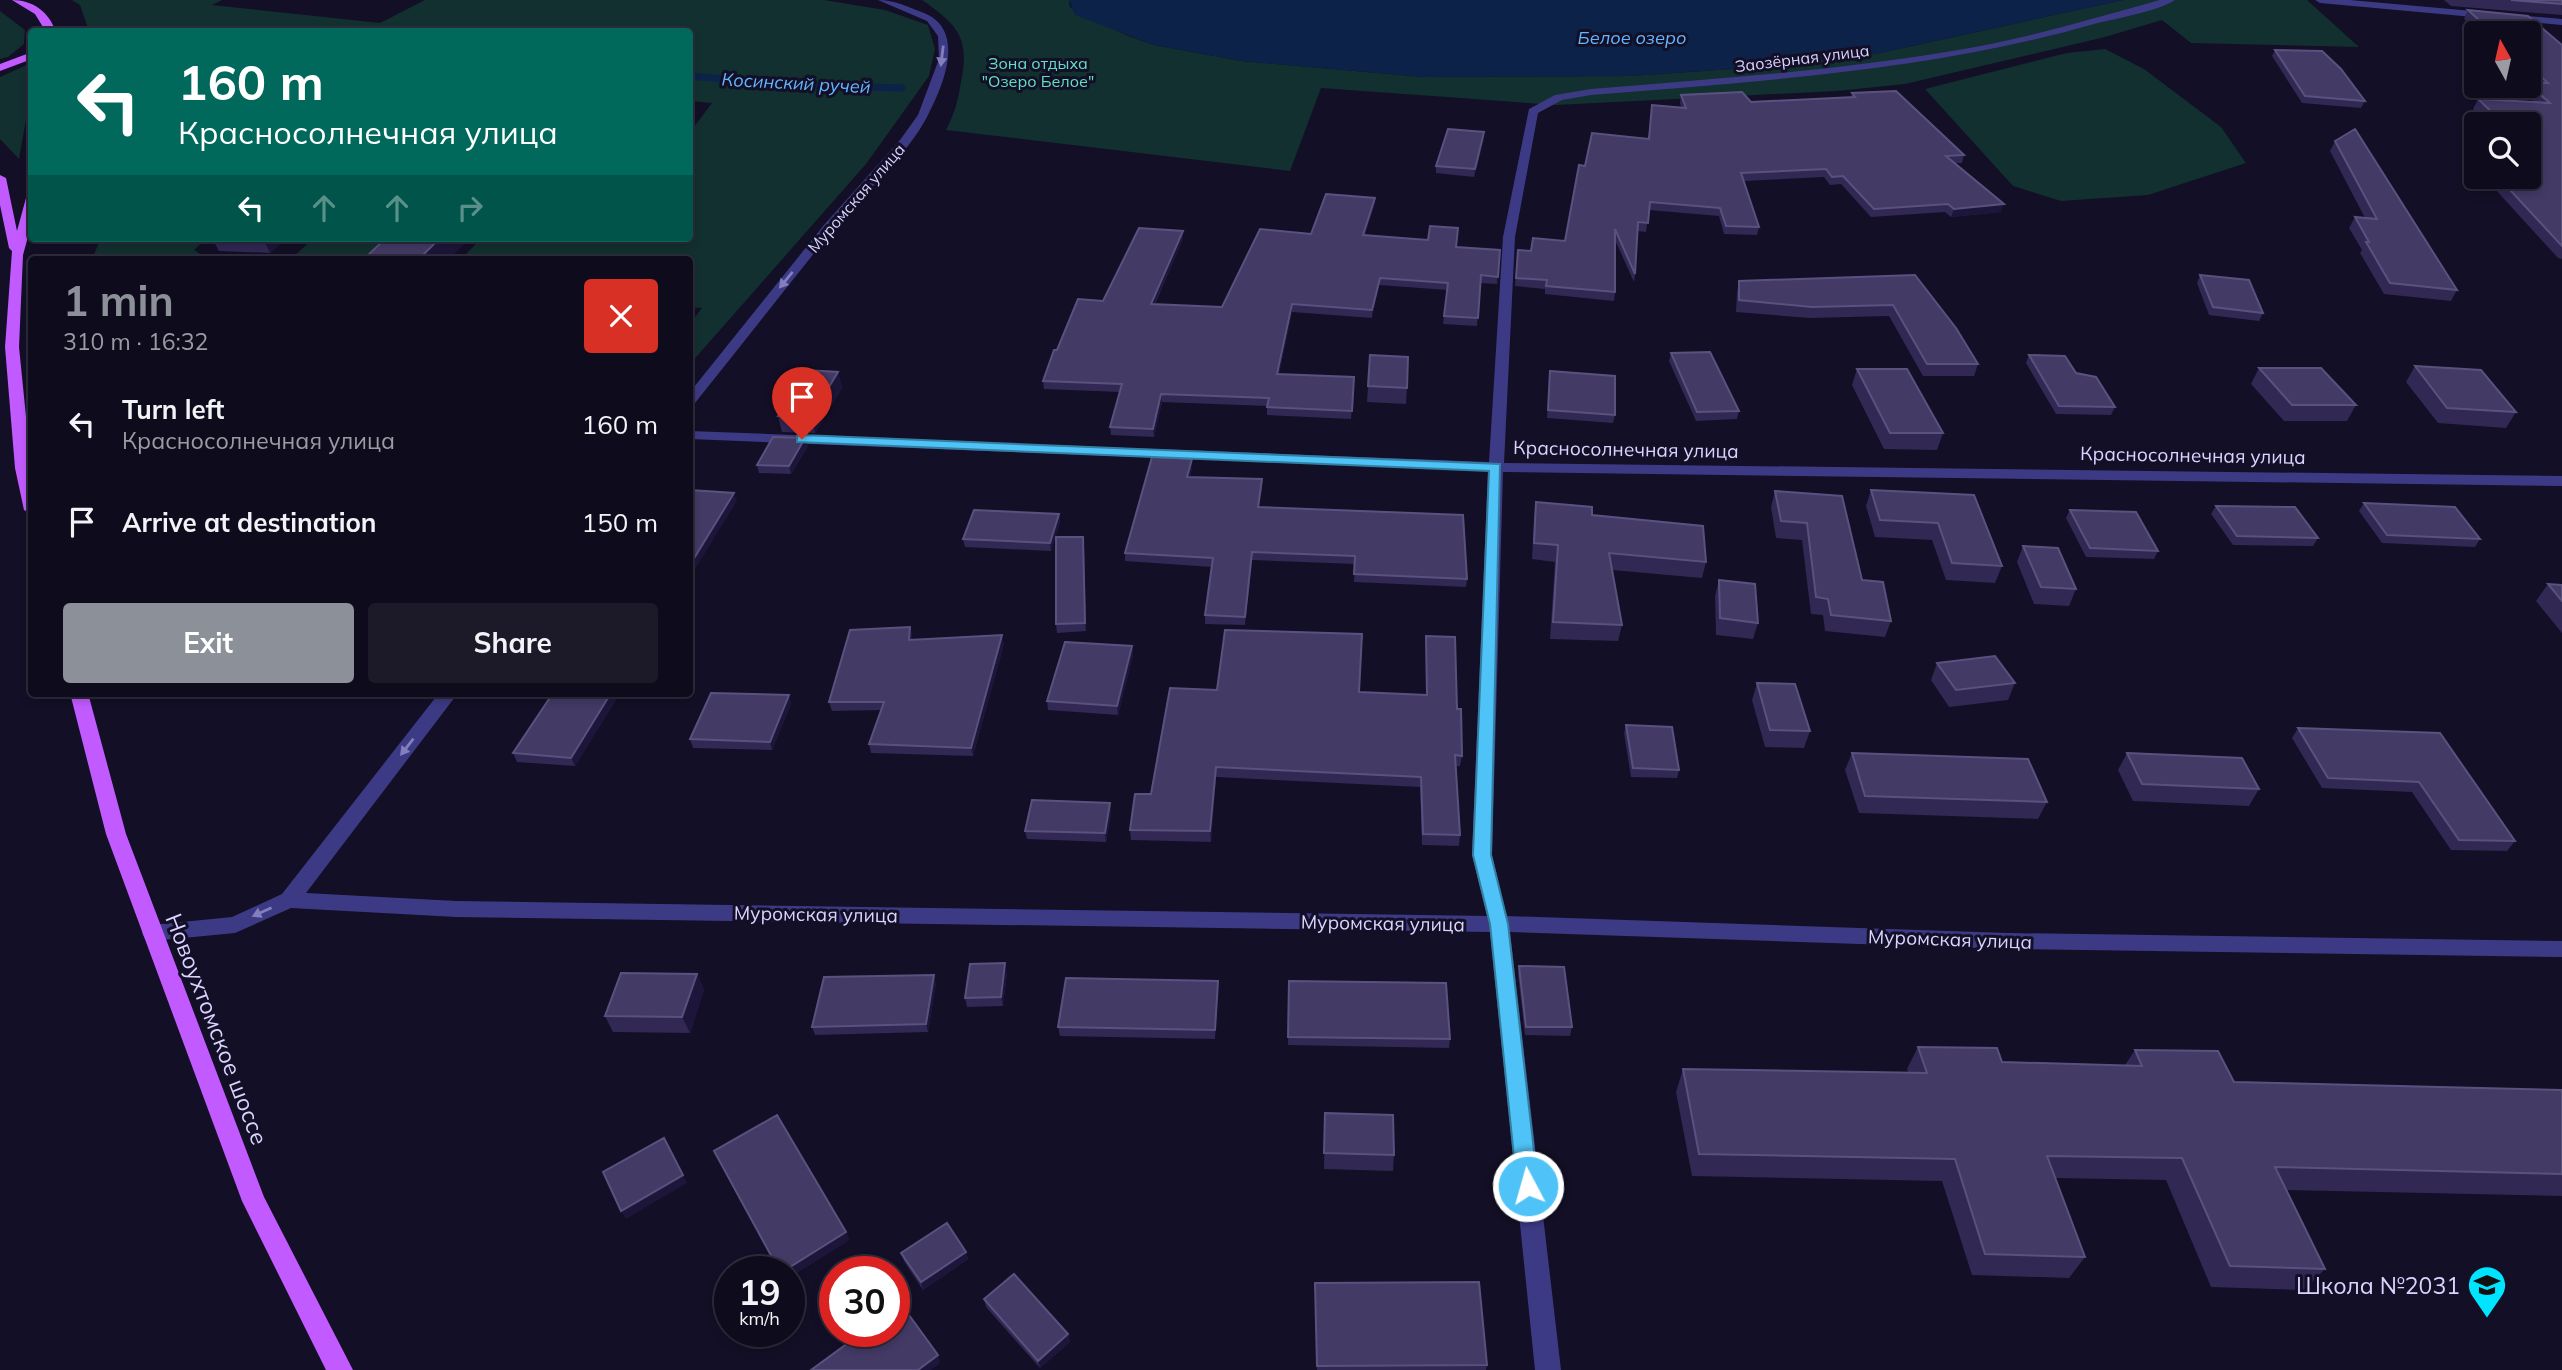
<!DOCTYPE html>
<html lang="en">
<head>
<meta charset="utf-8">
<style>
	:root { --surface:#0e0b1c; --page:#1c1929; --text:#f1f3f6; --muted:#9b9ba3; --line:#2e2b3b; --accent:#8c9099 }
	body { margin:0; font-family:Mulish,sans-serif; background:var(--page); color:var(--text); height:100vh; display:flex; flex-direction:column; font-size:26px; white-space:nowrap }
	* { box-sizing:border-box; margin:0 }
	p { font-size:23px; color:var(--muted) }
	.icon { flex:none; width:38px; height:38px; fill:none; stroke:currentColor; stroke-width:2; stroke-linecap:round; stroke-linejoin:round }
	.map { position:relative; flex:1; overflow:hidden }
	.side { position:absolute; left:28px; top:256px; width:665px; height:441px; display:flex; flex-direction:column; background:var(--surface); border-radius:7px; box-shadow:0 4px 10px #0003,0 0 0 2px var(--line) }
	.side>* { flex:none }
	.hud { position:absolute; left:28px; top:28px; width:665px; height:214px; border-radius:7px; box-shadow:0 4px 10px #0003,0 0 0 2px var(--line); background:#00695c; color:#fff; overflow:hidden }
	.needle { width:46px; rotate:352deg }
	.fabs { position:absolute; left:2464px; top:21px; display:grid; gap:14px }
	.fabs a { display:grid; place-items:center; width:77px; height:77px; border-radius:7px; background:var(--surface); box-shadow:0 4px 10px #0003,0 0 0 2px var(--line); font-size:35px }
	.speed { position:absolute; left:714px; top:1256px; display:flex; gap:14px; font-size:35px; font-weight:700; text-align:center }
	.speed>* { display:grid; place-content:center; width:91px; height:91px; border-radius:50%; background:var(--surface); box-shadow:0 4px 10px #0003,0 0 0 2px var(--line); line-height:1 }
	.speed small { font-size:18px; font-weight:400 }
	.speed .limit { border:10px solid #d22; background:#fff; color:#111 }
	.pin { position:absolute; display:grid; place-items:center; width:60px; height:60px; color:#fff; margin:-72px -30px; border-radius:50% 50% 50% 0; rotate:-45deg; box-shadow:0 0 7px #0007 }
	.pin .icon { rotate:45deg }
	.me { position:absolute; width:77px; margin:-38px; rotate:354deg; stroke-linejoin:round; filter:drop-shadow(0 0 5px #0008) }
	.turn { display:flex; align-items:center; gap:24px; height:147px; padding:0 35px; font-size:32px }
	.turn .icon { width:91px; height:91px; stroke-width:2.5 }
	.turn b { display:block; font-size:49px; line-height:60px }
	.lanes { display:flex; align-items:center; height:66px; padding:0 35px; background:#0003; justify-content:center; gap:35px; direction:ltr }
	.lanes .off { opacity:.35 }
	.round { display:grid; place-items:center; flex:none; width:74px; height:74px; border-radius:7px; background:var(--page) }
	.summary { display:flex; align-items:center; justify-content:space-between; height:119px; padding:0 35px }
	h1 { font-size:42px; font-weight:700; line-height:52px; color:var(--accent) }
	.button { display:flex; gap:14px; margin-top:auto; padding:14px 35px }
	.button a { flex:1; height:80px; border-radius:7px; background:var(--accent); color:#fff; font-size:28px; font-weight:700; line-height:80px; text-align:center }
	.button a+a { background:var(--page); color:var(--text) }
	ul { padding:0; list-style:none }
	li { display:flex; align-items:center; gap:21px; height:98px; padding:0 35px }
	li div { flex:1 }
	li b { display:block; font-size:26px }
	li em { font-style:normal }
	.map>svg:first-child { display:block }
</style>
</head>
<body>
<div class="map">
<svg width="2562" height="1370" viewBox="0 0 2562 1370">
	<rect width="100%" height="100%" fill="#130f26"/>
	<!-- green -->
	<path fill="#12302f" d="M72,0H222L212,5L380,23L425,0H824L885,10L928,25L935,49L929,76L866,164L690,364V324L702,308L690,307V259H461L482,238H690V132L712,103L690,101V32L89,31L80,5Z
		M922,0H1069L1070,7L1126,35L1154,45L1242,61L1423,77L1631,76L1746,68L1880,53L2123,0H2307L2359,47L2191,43L2162,20L2105,37L1905,84L1837,91L1556,105L1321,88L1290,171L946,130C955,113 958,100 961,82C970,38 958,25 922,0Z
		M0,11L25,30L24,44L8,57L0,59Z
		M2105,49L2144,69L2221,127L2246,163L2148,195L2061,201L2013,186L1925,89L2067,53Z
		M31,63V92L19,159L0,139V77Z
		M101,238H207L194,250L208,259H92Z
		M314,238H410L388,259H269L292,258Z"/>
	<!-- water -->
	<path fill="#0c2248" d="M1069,0H2123L1880,53L1746,68L1631,76L1423,77L1242,61L1154,45L1075,15Z"/>
	<g fill="none" stroke-linecap="round" stroke-linejoin="round">
		<!-- stream -->
		<path stroke="#0c2248" stroke-width="7" d="M690,76L796,85L902,88"/>
		<!-- minor -->
		<path fill="#3d3a85" fill-rule="evenodd" d="M878,0C895,0 908,7 924,13C966,30 944,84 928,115C907,157 857,199 827,237C783,292 739,348 695,403L690,404V392L824,225L900,140L918,115L939,59L938,36L927,21Z
			M2160,0H2175C2156,12 2117,18 2094,24C1930,71 1760,81 1591,95L1562,100L1538,113L1515,237L1504,463L2562,476V486L1503,472L1492,855L1507,916L2008,933L2562,941V957L2008,949L1510,932L1561,1370H1535L1490,932L456,917L291,908L235,933L152,941L145,939L142,933L145,927L152,925L232,917L282,894L439,693H458L306,893L456,901L1487,916L1472,855L1488,471L690,439V431L1489,462L1503,237L1529,109L1555,95L1591,89C1712,79 1833,71 1952,51C2023,40 2091,19 2160,0Z
			M2315,0H2350L2562,19V25L2320,3Z"/>
		<!-- major -->
		<path fill="#c25bff" fill-rule="evenodd" d="M12,0C33,0 49,12 56,32H46L35,14Z
			M32,52V59L0,71V64Z
			M0,175L6,178L17,231L26,198L32,195V222L23,255L19,347L32,476V514L24,510L15,468L5,347L12,251L9,248L0,205Z
			M70,693H88L126,834L264,1197L353,1370H326L242,1201L106,834Z"/>
	</g>
	<!-- wall -->
	<path fill="#312854" d="M2444,0H2562V15L2451,6Z
		M2468,10L2562,45V259L2558,258L2484,177H2529V124H2489L2473,109L2478,99L2534,102L2521,91L2524,86H2529V82H2532L2529,79V33H2480L2464,19Z
		M2275,50L2365,101L2361,108L2302,103L2272,56Z
		M1852,93L1964,155L1962,163H1954L2001,212L1951,217L1945,212L1871,217L1841,184L1830,185L1824,177L1744,181L1759,227L1757,235L1724,234L1719,216L1649,210L1646,232L1637,231L1635,274L1634,282L1615,240V292L1614,301L1545,294V289L1515,286L1518,250L1531,251L1565,241L1585,166L1648,139L1652,105L1681,107L1680,103L1681,95L1751,102L1851,97Z
		M1484,139L1474,177L1436,173V166Z
		M2335,141L2457,290L2451,301L2384,294L2360,253L2362,250L2349,228L2355,217L2365,218L2330,151Z
		M1375,198L1374,206L1365,235L1456,247L1500,250L1497,284L1480,283L1477,326L1443,324L1447,290L1379,285L1372,318L1292,312L1279,374L1354,377L1351,419L1267,415V406L1162,402L1154,437L1111,435L1110,427L1120,392L1044,389L1043,381L1057,350L1103,301L1183,231V239L1155,304L1222,307L1311,234Z
		M212,238H287L270,253L219,251Z
		M1915,275L1978,364L1974,376H1923L1889,316L1809,318L1736,312L1737,292L1739,281Z
		M2200,275L2263,313L2259,321L2209,315L2197,283Z
		M1671,353L1739,411L1737,419L1696,421L1669,361Z
		M1370,355L1407,388L1406,404L1367,402Z
		M2029,355L2076,373L2115,407L2111,415L2056,414L2026,363Z
		M2415,366L2516,412L2506,428L2438,423L2406,382Z
		M2259,368L2356,405L2347,421H2284L2251,384Z
		M1857,369L1943,433L1937,450L1884,449L1852,385Z
		M1550,371L1615,415L1613,423L1547,418Z
		M838,372L842,388L815,433L782,432L778,416Z
		M808,446L791,474L759,473L757,465Z
		M1192,459V467L1190,477L1262,488L1259,507L1467,579L1466,587L1354,582L1355,564L1252,560L1245,625L1205,624V615L1212,567L1125,561V553Z
		M1871,490L1974,495L2002,566L1995,583L1946,580L1932,540L1875,537L1866,506Z
		M1775,491L1862,580L1891,621L1885,637L1825,631L1823,615L1811,614L1802,540L1776,538L1771,507Z
		M1536,502L1592,515L1706,562L1702,578L1612,570L1622,625L1618,641L1550,639L1555,562L1532,559L1534,518Z
		M2364,503L2480,539L2475,547L2382,543L2359,511Z
		M2216,506L2318,538L2313,546L2233,545L2211,514Z
		M2070,510L2158,551L2154,559L2086,557L2066,518Z
		M1059,514L1060,522L1051,551L965,547L963,539Z
		M1084,545L1086,631L1057,633L1056,624Z
		M2023,546L2076,589L2069,606L2034,604L2017,562Z
		M1719,580L1758,623L1753,639L1716,635L1715,596Z
		M2548,584L2562,585V633L2536,601Z
		M910,627L912,635V639L1004,644L973,756L871,753L869,744L881,710L832,711L829,702Z
		M1426,636L1457,709L1462,756L1460,766H1455L1460,835L1459,846L1422,845L1420,787L1216,777L1211,842L1131,840L1130,830L1151,794L1217,690L1359,692L1426,695Z
		M1132,646L1133,655L1118,715L1048,710L1047,701Z
		M1937,663L2015,683L2008,700L1949,707L1931,680Z
		M1757,683L1810,731L1804,748L1765,747L1752,700Z
		M553,693H620L575,766L517,762L513,753Z
		M789,695L791,704L772,750L693,748L690,739Z
		M1626,725L1679,770L1677,778L1631,777L1624,733Z
		M2298,728L2440,733L2515,841L2507,851L2451,850L2412,792L2322,788L2292,738Z
		M1852,753L2047,802L2038,819L1859,813L1845,770Z
		M2127,753L2259,789L2249,806L2133,801L2118,770Z
		M1110,803L1111,812L1106,842L1027,839L1025,831Z
		M1519,966L1572,1027L1570,1036L1525,1035L1518,974Z
		M1007,972L1003,1006L967,1007L965,998Z
		M697,974L704,990L690,1033L613,1032L605,1016Z
		M1289,981L1450,1039L1449,1048L1288,1045Z
		M936,983L928,1032L815,1035L812,1027Z
		M1218,989L1215,1039L1060,1036L1058,1027Z
		M1918,1047L2002,1062L2125,1065L2135,1050L2234,1082L2562,1090V1196L2286,1190L2325,1269L2304,1290L2211,1287L2166,1180L2055,1178L2085,1257L2069,1278L1972,1275L1942,1181L1692,1176L1676,1092L1683,1069L1908,1073L1907,1069Z
		M1325,1113L1394,1155L1393,1171L1324,1169Z
		M966,1252L968,1259L923,1290L904,1261L901,1253Z
		M1315,1290L1487,1365L1486,1370H1317Z
		M984,1299L1068,1334L1070,1342L1040,1368L986,1307Z"/>
	<!-- shaded-wall -->
	<path fill="#1d163a" d="M1484,132V139L1474,177L1475,169Z
		M1375,198L1374,206L1363,242V235Z
		M2004,204L2001,212L1951,217L1954,209Z
		M1183,231V239L1151,311V304Z
		M263,238H287L270,253Z
		M440,238H470L449,259H419Z
		M1380,278L1379,285L1372,318V310Z
		M1292,304V312L1277,382V374Z
		M838,372L842,388L815,433L811,417Z
		M1161,394L1162,402L1154,437L1153,429Z
		M805,438L808,446L791,474L789,466Z
		M1192,459V467L1188,485L1187,477Z
		M734,493L737,501L692,574L690,565Z
		M1059,514L1060,522L1051,551L1050,543Z
		M1083,537L1084,545L1086,631L1085,623Z
		M1252,552V560L1245,625V617Z
		M910,627L912,635L911,648L909,640Z
		M1002,635L1004,644L973,756L971,748Z
		M1132,646L1133,655L1118,715L1117,706Z
		M611,693H620L575,766L571,758Z
		M789,695L791,704L772,750L770,742Z
		M1216,767V777L1211,842L1210,831Z
		M1110,803L1111,812L1106,842L1105,833Z
		M1005,963L1007,972L1003,1006L1001,997Z
		M697,974L704,990L690,1033L682,1017Z
		M934,975L936,983L928,1032L926,1024Z
		M1218,981V989L1215,1039V1030Z
		M683,1175L687,1183L626,1219L621,1211Z
		M846,1232L850,1240L789,1278V1272H782Z
		M966,1252L968,1259L923,1290L921,1282Z
		M1068,1334L1070,1342L1040,1368L1038,1361Z
		M938,1355L940,1363L931,1370H918Z"/>
	<!-- building -->
	<path fill="#433a66" stroke="#5a527e" stroke-width="2" d="M2511,0H2562V4Z
		M2468,10L2528,16L2562,45V246L2498,177H2529V169L2533,170L2529,166V124H2504L2478,99L2550,103L2529,85V82L2548,83L2529,66V33H2493Z
		M2275,50L2322,51L2341,69L2365,101L2305,96Z
		M1896,91L1964,155L1946,156L2004,204L1954,209L1948,204L1874,209L1843,176L1832,177L1826,169L1741,173L1759,227L1726,226L1720,208L1650,202L1648,223L1638,222L1635,274L1615,229V292L1546,286L1547,280L1516,278L1518,250L1531,251L1533,238L1565,241L1579,165L1585,166L1592,133L1649,139L1652,105L1686,108L1681,95L1742,92L1751,102L1855,97L1852,93Z
		M1448,129L1484,132L1475,169L1436,166Z
		M2355,129L2457,290L2390,283L2366,242H2369L2355,217L2377,219L2335,141Z
		M1326,194L1375,198L1363,235L1428,240L1430,226L1458,228L1456,247L1500,250L1498,277L1481,275L1478,318L1444,316L1448,283L1380,278L1372,310L1292,304L1277,374L1354,377L1352,411L1267,407L1269,398L1161,394L1153,429L1110,427L1122,384L1043,381L1054,350H1057L1078,299L1103,301L1139,228L1183,231L1151,304L1222,307L1260,229L1311,234Z
		M386,238H440L419,259H364Z
		M1915,275L1956,328L1978,364H1927L1893,305L1812,307L1739,300V281Z
		M2200,275L2249,280L2263,313L2213,307Z
		M1710,352L1739,411L1697,412L1671,353Z
		M1370,355L1408,357L1407,388L1368,386Z
		M2029,355L2065,356L2076,373L2096,377L2115,407L2059,406Z
		M2415,366L2481,370L2516,412L2447,408Z
		M2259,368H2321L2356,405H2292Z
		M1857,369H1907L1943,433H1890Z
		M805,370L838,372L811,417L778,416Z
		M1550,371L1615,376V415L1548,410Z
		M773,437L805,438L789,466L757,465Z
		M1152,457L1192,459L1187,477L1262,479L1258,507L1463,515L1467,579L1354,574L1355,556L1252,552L1245,617L1205,615L1213,558L1125,553Z
		M690,490L734,493L690,565Z
		M1871,490L1974,495L2002,566L1952,563L1938,523L1880,520Z
		M1775,491L1842,496L1862,580L1883,582L1891,621L1831,615L1828,599L1816,597L1807,523L1781,521Z
		M1536,502L1592,507V515L1703,526L1706,562L1609,553L1622,625L1553,622L1558,545L1534,543Z
		M2364,503L2455,507L2480,539L2387,535Z
		M2216,506L2295,507L2318,538L2237,536Z
		M974,510L1059,514L1050,543L963,539Z
		M2070,510L2136,512L2158,551L2090,548Z
		M1056,537H1083L1085,623L1056,624Z
		M2023,546L2058,548L2076,589L2041,587Z
		M1719,580L1755,584L1758,623L1720,618Z
		M2548,584L2562,585V601Z
		M910,627L909,640L1002,635L971,748L869,744L884,702H829L850,630Z
		M1225,630L1362,634L1359,692L1427,695L1426,636L1455,637L1457,709H1461L1462,756L1455,755L1460,835L1423,834L1421,777L1216,767L1210,831L1130,830L1135,794H1151L1170,688L1217,690Z
		M1065,642L1132,646L1117,706L1047,701Z
		M1995,656L2015,683L1956,690L1937,663Z
		M1757,683L1795,684L1810,731L1770,730Z
		M553,693H611L571,758L513,753Z
		M711,693L789,695L770,742L690,739Z
		M1626,725L1672,727L1679,770L1633,768Z
		M2298,728L2440,733L2515,841L2459,840L2419,782L2328,778Z
		M1852,753L2028,759L2047,802L1865,796Z
		M2127,753L2242,758L2259,789L2142,784Z
		M1032,800L1110,803L1105,833L1025,831Z
		M1005,963L1001,997L965,998L970,964Z
		M1519,966L1564,967L1572,1027H1526Z
		M621,973L697,974L682,1017L605,1016Z
		M934,975L926,1024L812,1027L824,977Z
		M1066,978L1218,981L1215,1030L1058,1027Z
		M1289,981L1446,983L1450,1039L1288,1037Z
		M1918,1047L1997,1048L2002,1062L2142,1066L2135,1050L2218,1051L2234,1082L2562,1090V1174L2275,1167L2325,1269L2230,1266L2182,1158L2047,1156L2085,1257L1985,1254L1955,1159L1699,1154L1683,1069L1927,1073Z
		M1325,1113L1393,1115L1394,1155L1324,1153Z
		M777,1115L846,1232L782,1272H780L714,1151Z
		M664,1138L683,1175L621,1211L603,1172Z
		M947,1223L966,1252L921,1282L901,1253Z
		M1014,1274L1068,1334L1038,1361L984,1299Z
		M1479,1282L1487,1365L1317,1366L1315,1283Z
		M901,1304L938,1355L918,1370H811L863,1332H894V1309Z"/>
	<!-- one-way arrows -->
	<defs><path id="oneway-solid" d="M-6-.8H1V-3.2L6.5 0L1 3.2V.8H-6Z" transform="scale(1.75)"/></defs>
	<g fill="#837fbc">
		<use href="#oneway-solid" transform="translate(942 56) rotate(97)"/>
		<use href="#oneway-solid" transform="translate(786 280) rotate(129)"/>
		<use href="#oneway-solid" transform="translate(407 747) rotate(128)"/>
		<use href="#oneway-solid" transform="translate(262 912) rotate(156)"/>
	</g>
	<!-- route -->
	<path fill="#4fc3f7" stroke="#337fa1" stroke-width="2" d="M802,435L1500,464L1491,855L1508,924L1538,1186L1535,1193L1528,1196L1520,1193L1517,1186L1490,924L1473,855L1489,471L797,442V436Z"/>
	<!-- icons -->
	<defs>
		<g id="school-pin" transform="scale(2.0125)"><path d="M0 17L-7.5 6A9.5 9.5 0 1 1 7.5 6Z" fill="#00e5ff" stroke="#130f26"/><path d="M0-5L7-2L0 1L-7-2ZM-4 1L0 2.5L4 1V4Q0 6-4 4Z" fill="#111"/></g>
	</defs>
	<g fill-rule="evenodd">
		<use href="#school-pin" x="2487" y="1285"/>
	</g>
	<g text-anchor="middle" dominant-baseline="central" stroke-width="6" stroke-linejoin="round" paint-order="stroke">
		<!-- far-street labels -->
		<g font-size="16" fill="#d9d4ff" stroke="#130f26">
			<text transform="translate(1802 58) rotate(-7)">Заозёрная улица</text>
			<text transform="translate(856 198) rotate(-49)">Муромская улица</text>
		</g>
		<!-- far-park labels -->
		<g font-size="16" fill="#5fe0c0" stroke="#130f26">
			<text x="1038" y="63">Зона отдыха<tspan x="1038" dy="18">"Озеро Белое"</tspan></text>
		</g>
		<!-- far-water labels -->
		<g font-size="18" font-style="italic" fill="#62b6ff" stroke="#130f26">
			<text x="1632" y="37">Белое озеро</text>
			<text transform="translate(796 83) rotate(3)">Косинский ручей</text>
		</g>
		<!-- street labels -->
		<g font-size="19" fill="#d9d4ff" stroke="#130f26">
			<text transform="translate(1626 449) rotate(1)">Красносолнечная улица</text>
			<text transform="translate(2193 455) rotate(1)">Красносолнечная улица</text>
			<text transform="translate(816 914) rotate(1)">Муромская улица</text>
			<text transform="translate(1383 923) rotate(1)">Муромская улица</text>
			<text transform="translate(1950 939) rotate(2)">Муромская улица</text>
		</g>
		<!-- near-street labels -->
		<g font-size="23" fill="#d9d4ff" stroke="#130f26">
			<text transform="translate(217 1029) rotate(69)">Новоухтомское шоссе</text>
		</g>
		<!-- near-poi labels -->
		<g font-size="23" fill="#d9d4ff" stroke="#130f26" text-anchor="end">
			<text x="2460" y="1285">Школа №2031</text>
		</g>
	</g>
</svg>
<div class="fabs">
<a><svg class="needle" viewBox="-14 -14 28 28"><path d="M0-13l5 13h-10z" fill="#e53935"/><path d="M0 13l5-13h-10z" fill="#9b9ba3"/></svg></a>
<a><svg class="icon" aria-label="search" viewBox="0 0 24 24"><circle cx="10" cy="10" r="6"/><path d="M15 15l6 6"/></svg></a>
</div>
<div class="speed"><div>19<small>km/h</small></div><div class="limit">30</div></div>
<div class="pin" style="left:802px;top:439px;background:#d93025"><svg class="icon" aria-label="arrive" viewBox="0 0 24 24"><path d="M6 21V4h12l-3 4 3 4H6"/></svg></div>
<svg class="me" style="left:1528px;top:1186px" viewBox="-20 -20 40 40"><circle r="17" fill="#4fc3f7" stroke="#fff" stroke-width="3"/><path d="M0-11L8 9 0 5-8 9z" fill="#fff"/></svg>
<div class="hud">
<div class="turn"><svg class="icon" aria-label="left" viewBox="0 0 24 24"><path d="M17 20v-9H6M10 6l-5 5 5 5"/></svg><div><b>160 m</b>Красносолнечная улица</div></div>
<div class="lanes"><svg class="icon" aria-label="left" viewBox="0 0 24 24"><path d="M17 20v-9H6M10 6l-5 5 5 5"/></svg><svg class="icon off" aria-label="ahead" viewBox="0 0 24 24"><path d="M12 20V5M6 11l6-6 6 6"/></svg><svg class="icon off" aria-label="ahead" viewBox="0 0 24 24"><path d="M12 20V5M6 11l6-6 6 6"/></svg><svg class="icon off" aria-label="right" viewBox="0 0 24 24"><path d="M7 20v-9h11M14 6l5 5-5 5"/></svg></div>
</div>
<section class="side">
<div class="summary"><div><h1>1 min</h1><p>310 m · 16:32</p></div><a class="round" style="background:#d93025;color:#fff"><svg class="icon" aria-label="close" viewBox="0 0 24 24"><path d="M6 6l12 12M18 6L6 18"/></svg></a></div>
<ul>
<li><svg class="icon" aria-label="left" viewBox="0 0 24 24"><path d="M17 20v-9H6M10 6l-5 5 5 5"/></svg><div><b>Turn left</b><p>Красносолнечная улица</p></div><em>160 m</em></li>
<li><svg class="icon" aria-label="arrive" viewBox="0 0 24 24"><path d="M6 21V4h12l-3 4 3 4H6"/></svg><div><b>Arrive at destination</b></div><em>150 m</em></li>
</ul>
<div class="button"><a>Exit</a><a>Share</a></div>
</section>
</div>
</body>
</html>
